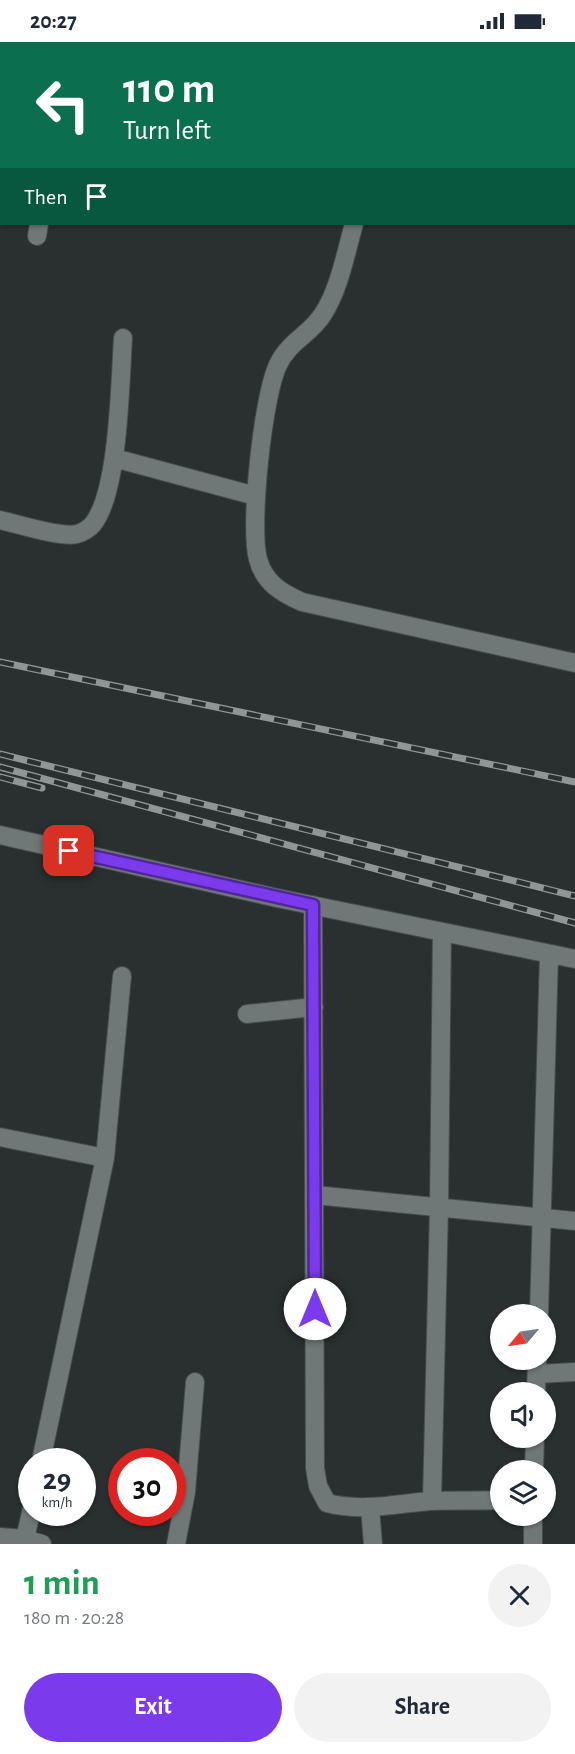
<!DOCTYPE html>
<html lang="en">
<head>
<meta charset="utf-8">
<style>
	:root { --surface:#fff; --page:#f2f2f3; --text:#1f2937; --muted:#747a83; --accent:#7c3aed }
	body { margin:0; font-family:"Alegreya Sans",sans-serif; background:var(--page); color:var(--text); height:100vh; display:flex; flex-direction:column; font-size:22px; white-space:nowrap }
	* { box-sizing:border-box; margin:0 }
	p { font-size:20px; color:var(--muted) }
	.icon { flex:none; width:33px; height:33px; fill:none; stroke:currentColor; stroke-width:2; stroke-linecap:round; stroke-linejoin:round }
	.map { position:relative; height:1502px; overflow:hidden }
	.sheet { display:flex; flex-direction:column; background:var(--surface); flex:1 }
	.sheet>* { flex:none }
	.guide { position:absolute; left:0px; top:0px; width:576px; height:183px; box-shadow:0 2px 4px #0004; background:#0b6e4f; color:#fff; overflow:hidden }
	.needle { width:39px; rotate:241deg }
	.buttons { position:absolute; left:490px; top:1262px; display:grid; gap:12px }
	.buttons a { display:grid; place-items:center; width:66px; height:66px; border-radius:50%; background:var(--surface); box-shadow:0 2px 4px #0004; font-size:30px }
	.speed { position:absolute; left:18px; top:1406px; display:flex; gap:12px; font-size:30px; font-weight:700; text-align:center }
	.speed>* { display:grid; place-content:center; width:78px; height:78px; border-radius:50%; background:var(--surface); box-shadow:0 2px 4px #0004; line-height:1 }
	.speed small { font-size:15px; font-weight:400 }
	.speed .limit { border:9px solid #d22; background:#fff; color:#111 }
	.pin { position:absolute; display:grid; place-items:center; width:51px; height:51px; color:#fff; margin:-26px; border-radius:12px; box-shadow:0 3px 9px #0006 }
	.me { position:absolute; width:66px; margin:-33px; rotate:0deg; stroke-linejoin:round; filter:drop-shadow(0 0 4px #0008) }
	.turn { display:flex; align-items:center; gap:21px; height:126px; padding:0 24px; font-size:27px }
	.turn .icon { width:78px; height:78px; stroke-width:2.5 }
	.turn b { display:block; font-size:42px; line-height:51px }
	.then { display:flex; align-items:center; height:57px; padding:0 24px; background:#0003; gap:12px; font-size:22px }
	.round { display:grid; place-items:center; flex:none; width:63px; height:63px; border-radius:32px; background:var(--page) }
	.head { display:flex; align-items:center; justify-content:space-between; height:102px; padding:0 24px }
	h1 { font-size:36px; font-weight:700; line-height:45px; color:#1e9e55 }
	.cta { display:flex; gap:12px; margin-top:auto; padding:12px 24px }
	.cta a { flex:1; height:69px; border-radius:36px; background:var(--accent); color:#fff; font-size:24px; font-weight:700; line-height:69px; text-align:center }
	.cta a+a { background:var(--page); color:var(--text) }
	.status { display:flex; justify-content:space-between; align-items:center; height:42px; padding:0 30px; background:var(--surface); direction:ltr }
	.status svg { height:16px; fill:currentColor }
	.map>svg:first-child { display:block }
</style>
</head>
<body>
<div class="status"><b>20:27</b><svg viewBox="0 0 49 12"><path d="M0 12V9h3v3zM5 12V6h3v6zM10 12V3h3v9zM15 12V0h3v12zM26 1h20v11H26zM47 4h2v5h-2z"/></svg></div>
<div class="map">
<svg width="575" height="1502" viewBox="0 0 575 1502">
	<rect width="100%" height="100%" fill="#29302f"/>
	<g fill="none" stroke-linecap="round" stroke-linejoin="round">
		<!-- street casing -->
		<g stroke="#464c4b" stroke-width="20">
			<path id="street" d="M57,2L58,0
				M329,2V0
				M0,12H2
				M574,161H575
				M354,182C346,210 339,248 323,272C311,292 288,300 278,323C263,353 249,485 258,517C264,541 282,551 302,560L575,621
				M37,194L39,182
				M114,416L256,454
				M0,478C18,482 61,496 77,492C82,491 90,486 93,482C119,449 120,340 123,296
				M0,793L277,856L575,917
				M313,863L315,1426L318,1444L327,1461C362,1470 395,1462 430,1459C454,1458 478,1459 501,1458
				M247,972L314,965
				M0,1095L105,1116
				M315,1153L575,1179
				M539,1272L549,912
				M537,1332L575,1330
				M536,1350L537,1317
				M41,1419L105,1116L122,934
				M534,1428L535,1395
				M432,1459L439,1165L442,890
				M370,1466L373,1502
				M533,1473V1502
				M0,1495L25,1497L42,1502
				M25,1497L32,1466
				M176,1502L186,1450L195,1340"/>
		</g>
		<!-- street -->
		<use href="#street" stroke="#707877" stroke-width="18"/>
		<!-- rail casing -->
		<g stroke="#909695" stroke-width="7">
			<path id="rail" d="M0,620L575,740
				M0,712L575,854
				M0,725L575,881
				M0,735L42,746"/>
		</g>
		<!-- rail -->
		<use href="#rail" stroke="#29302f" stroke-width="4.5" stroke-dasharray="14" stroke-linecap="butt"/>
	</g>
	<g fill="none" stroke-linecap="round" stroke-linejoin="round">
		<!-- route casing -->
		<g stroke="#51269a" stroke-width="15">
			<path id="route" d="M69,809L313,863L315,1267"/>
		</g>
		<!-- route -->
		<use href="#route" stroke="#7c3aed" stroke-width="10"/>
	</g>
</svg>
<div class="buttons">
<a><svg class="needle" viewBox="-14 -14 28 28"><path d="M0-13l5 13h-10z" fill="#e53935"/><path d="M0 13l5-13h-10z" fill="#747a83"/></svg></a>
<a><svg class="icon" aria-label="sound" viewBox="0 0 24 24"><path d="M4 9h4l5-4v14l-5-4H4zM17 9q2 3 0 6"/></svg></a>
<a><svg class="icon" aria-label="layers" viewBox="0 0 24 24"><path d="M12 4l9 5-9 5-9-5zM3 14l9 5 9-5"/></svg></a>
</div>
<div class="speed"><div>29<small>km/h</small></div><div class="limit">30</div></div>
<div class="pin" style="left:69px;top:809px;background:#d93025"><svg class="icon" aria-label="arrive" viewBox="0 0 24 24"><path d="M6 21V4h12l-3 4 3 4H6"/></svg></div>
<svg class="me" style="left:315px;top:1267px" viewBox="-20 -20 40 40"><circle r="19" fill="#fff"/><path d="M0-13L10 11 0 6-10 11z" fill="#7c3aed"/></svg>
<div class="guide">
<div class="turn"><svg class="icon" aria-label="left" viewBox="0 0 24 24"><path d="M17 20v-9H6M10 6l-5 5 5 5"/></svg><div><b>110 m</b>Turn left</div></div>
<div class="then">Then<svg class="icon" aria-label="arrive" viewBox="0 0 24 24"><path d="M6 21V4h12l-3 4 3 4H6"/></svg></div>
</div>
</div>
<section class="sheet">
<div class="head"><div><h1>1 min</h1><p>180 m · 20:28</p></div><a class="round"><svg class="icon" aria-label="close" viewBox="0 0 24 24"><path d="M6 6l12 12M18 6L6 18"/></svg></a></div>
<div class="cta"><a>Exit</a><a>Share</a></div>
</section>
</body>
</html>
